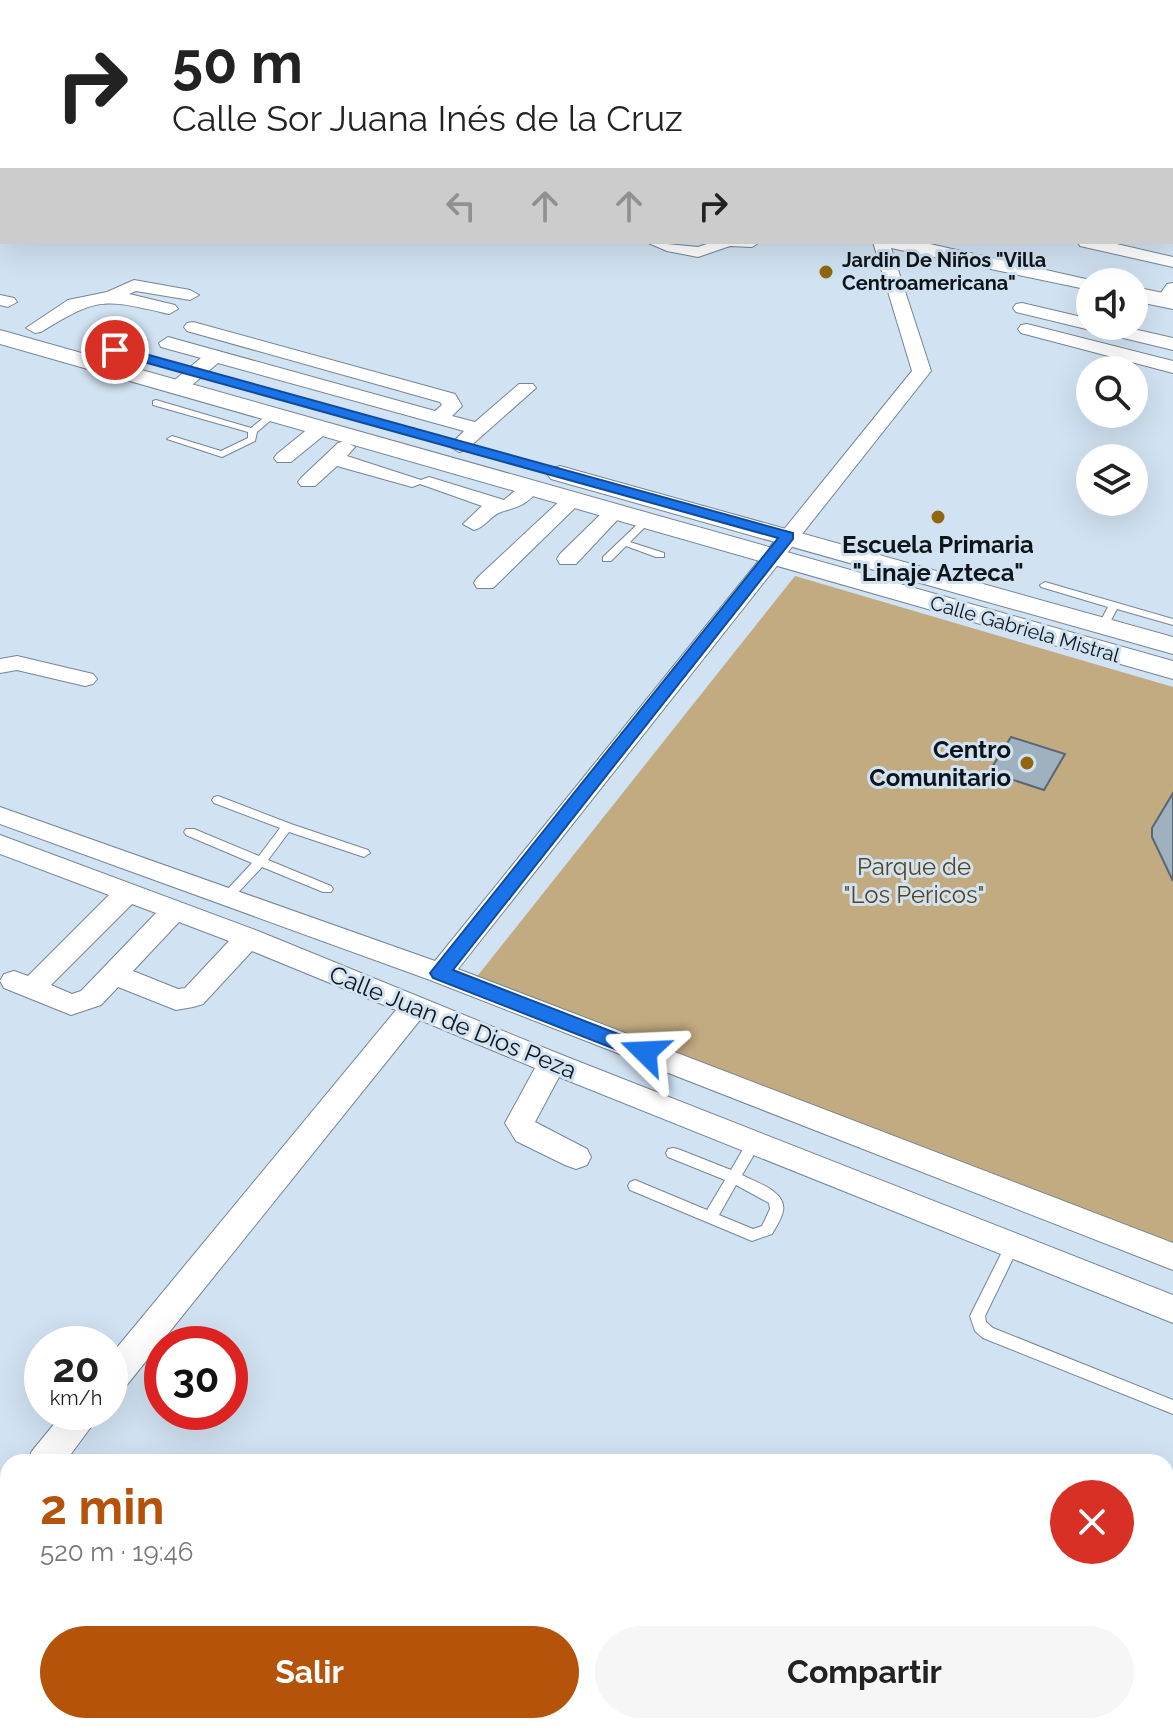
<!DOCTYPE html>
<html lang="es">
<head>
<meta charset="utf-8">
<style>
	:root { --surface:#fff; --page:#f6f6f6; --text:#222; --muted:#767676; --accent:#b45309 }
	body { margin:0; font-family:Raleway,sans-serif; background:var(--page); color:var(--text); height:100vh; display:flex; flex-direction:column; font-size:30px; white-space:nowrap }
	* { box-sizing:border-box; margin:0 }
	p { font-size:26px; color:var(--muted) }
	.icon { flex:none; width:44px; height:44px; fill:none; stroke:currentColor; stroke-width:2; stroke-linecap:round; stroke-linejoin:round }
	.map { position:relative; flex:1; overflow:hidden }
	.panel { position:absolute; left:0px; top:1454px; width:1174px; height:280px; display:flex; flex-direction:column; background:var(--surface); border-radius:24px 24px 0 0; box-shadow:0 8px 32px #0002 }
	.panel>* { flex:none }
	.banner { position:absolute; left:0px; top:0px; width:1174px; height:244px; box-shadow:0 8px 32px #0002; background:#fff; color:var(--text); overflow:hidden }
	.tools { position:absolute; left:1076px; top:268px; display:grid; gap:16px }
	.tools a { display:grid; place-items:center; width:72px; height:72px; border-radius:50%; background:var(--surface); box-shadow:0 8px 32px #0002; font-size:40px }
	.speed { position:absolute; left:24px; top:1326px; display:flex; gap:16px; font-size:40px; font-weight:700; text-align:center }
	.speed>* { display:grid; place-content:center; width:104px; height:104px; border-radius:50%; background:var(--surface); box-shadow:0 8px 32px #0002; line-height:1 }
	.speed small { font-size:20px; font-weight:400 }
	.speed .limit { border:12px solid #d22; background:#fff; color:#111 }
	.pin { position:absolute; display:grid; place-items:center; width:68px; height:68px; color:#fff; margin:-34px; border:4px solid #fff; border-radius:50%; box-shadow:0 2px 8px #0007 }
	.me { position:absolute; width:88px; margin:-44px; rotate:291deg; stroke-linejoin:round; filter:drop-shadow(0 0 6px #0008) }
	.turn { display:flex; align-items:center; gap:28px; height:168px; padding:0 40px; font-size:36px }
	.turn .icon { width:104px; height:104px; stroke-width:2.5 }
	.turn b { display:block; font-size:56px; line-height:68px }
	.lanes { display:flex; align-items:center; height:76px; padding:0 40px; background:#0003; justify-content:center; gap:40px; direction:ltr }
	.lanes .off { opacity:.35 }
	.round { display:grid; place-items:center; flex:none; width:84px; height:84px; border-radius:42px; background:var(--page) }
	.summary { display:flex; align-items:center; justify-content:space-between; height:136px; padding:0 40px }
	h1 { font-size:48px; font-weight:700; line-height:60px; color:var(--accent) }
	.button { display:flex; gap:16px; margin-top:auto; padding:16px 40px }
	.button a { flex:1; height:92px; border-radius:48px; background:var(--accent); color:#fff; font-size:32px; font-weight:700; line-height:92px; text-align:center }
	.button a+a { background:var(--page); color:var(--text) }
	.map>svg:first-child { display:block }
</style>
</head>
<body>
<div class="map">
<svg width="1173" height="1734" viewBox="0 0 1173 1734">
	<rect width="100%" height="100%" fill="#d1e2f2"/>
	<!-- green -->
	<path fill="#c2aa81" d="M795,576L1173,687V1257L471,984Z"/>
	<!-- building -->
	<path fill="#9fb0bf" stroke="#586774" stroke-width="2" d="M1011,737L1065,754L1044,790L989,772Z
		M1173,793V881L1152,837V828Z"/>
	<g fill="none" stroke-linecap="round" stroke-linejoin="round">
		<!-- service casing -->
		<g stroke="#758593" stroke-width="2">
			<path id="service" d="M292,0H300L298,2H290Z
				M156,400L251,428L271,412H277L278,414L257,432L255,441L222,457L167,439L172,436L221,451L248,438V432L153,405V401Z
				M646,518L651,521L630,542L664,553V557H656L626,546L611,561H603V557L643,519Z
				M1045,582L1173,619V625L1117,609L1107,628H1099L1098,626L1108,607L1041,587L1040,585Z
				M218,796L291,824L368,850L370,853L364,857L289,832L268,860L331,886L333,889L331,892H323L262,867L232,899H224L222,896L224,893L252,863L186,835L184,832L186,829H194L259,856L280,828L214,803L212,800L214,797Z
				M755,1136L760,1137L762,1141L742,1175C756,1182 787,1192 783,1211C782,1218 776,1227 772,1234L752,1241L630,1190L628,1186L630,1182L635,1180L707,1210L725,1180L668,1157L666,1153L668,1149L673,1148L678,1149L731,1170L750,1137ZM736,1185L769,1203L770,1209L762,1226L753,1229L719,1215Z
				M1013,1238L1018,1240L1020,1244L985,1316L986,1322L993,1328L1173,1400V1414L983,1338L975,1331L970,1316L1008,1240Z"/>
		</g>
		<!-- minor casing -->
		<g stroke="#758593" stroke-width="2">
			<path id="minor" d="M1109,0H1133L1135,2H1111Z
				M1172,6H1173V14H1172Z
				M1172,47H1173V55H1172Z
				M1172,91H1173V99H1172Z
				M0,116L2,117V127L0,126Z
				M1172,139H1173V149H1172Z
				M1172,194H1173V204H1172Z
				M646,242L698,247L713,242H760L752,247L730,246L698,257L667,251Z
				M873,242H889L931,371L458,969L1173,1243V1270L430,980L0,824V807L435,961L912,371Z
				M1078,242H1108L1173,257V267L1080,246Z
				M134,280L190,290L199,295L190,300L136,291L129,294L175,305L178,309L169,314C104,299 99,296 41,332L35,333L26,328L68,300L107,292Z
				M1173,283V301L1165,305L1159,304L1156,300L1167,284Z
				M0,295L14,298L17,302L8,307L0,305Z
				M1022,303L1090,319V326H1120L1173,338V350L1016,312L1013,308L1016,304Z
				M193,322L455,394L462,406L452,416L475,422L519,384H533L536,388L466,450L459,452L449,446L464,431L218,363L185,391H171L168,387L171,383L201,358L161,347L159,343L168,337L435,411L442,405L440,402L187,331L184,327L187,323Z
				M1027,324L1173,361V373L1021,333L1018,329L1021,325Z
				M322,421L332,427L329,431L291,462H277L274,458L277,454L315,423Z
				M345,441L355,447L347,456L421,480L429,477L504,500L523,484H537L540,488C527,505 520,506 501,512C491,515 486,527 474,530L463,524L482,506L420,484L412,487L337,466L315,486H301L298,482L301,478L338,443Z
				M572,494L582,500L579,504L493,588H477L474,583L477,578L565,496Z
				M614,506L624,512L621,516L576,564H560L557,559L560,554L607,508Z
				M17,656L93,674L97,679L93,684L85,686L17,670L0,673V659Z
				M0,835L258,931L562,1055L1173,1295V1323L559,1077L535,1122L587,1149L591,1157L587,1165L576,1169L565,1165L516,1141L505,1123L535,1068L420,1020L122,1391L110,1396V1356L396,1010L252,951L203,1004L193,1007L176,1010L118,987L101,1005L71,1015L4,988L0,981L4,974L14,971L28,976L109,895L0,854ZM132,904L156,913L81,991L72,994L51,985ZM179,922L229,941L185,988L178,989L133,971Z
				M64,1412H102L65,1462H27L32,1451Z
				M8,1490V1529L0,1532V1493Z
				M59,1726H99L96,1734H56Z"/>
		</g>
		<!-- tertiary casing -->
		<g stroke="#758593" stroke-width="2">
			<path id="tertiary" d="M0,38H2V48H0Z
				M881,242H921L1099,282H1090V290L891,248Z
				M1134,287L1173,295V309L1134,301Z
				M0,330L1173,661V679L0,344Z
				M560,466L1173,637V654L551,479L547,474L551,469Z"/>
		</g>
		<!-- secondary casing -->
		<g stroke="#758593" stroke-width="2">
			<path id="secondary" d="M2,54V67L0,68V55Z"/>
		</g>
		<!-- service -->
		<use href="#service" fill="#fff" fill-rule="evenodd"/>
		<!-- minor -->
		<use href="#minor" fill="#fff" fill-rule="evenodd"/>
		<!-- tertiary -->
		<use href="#tertiary" fill="#fff" fill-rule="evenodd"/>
		<!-- secondary -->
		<use href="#secondary" fill="#fff" fill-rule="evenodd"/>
	</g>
	<!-- route -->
	<path fill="#1a73e8" stroke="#114b97" stroke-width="2" d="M111,347H120L793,533V539L453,970L652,1047L655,1052L652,1058H638L433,978L430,973L778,538L111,353Z"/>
	<!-- markers -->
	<g fill="#90670e" stroke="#d1e2f2" stroke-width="3">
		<circle cx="826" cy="272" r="8"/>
		<circle cx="938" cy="517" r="8"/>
		<circle cx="1027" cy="763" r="8"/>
	</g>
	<g text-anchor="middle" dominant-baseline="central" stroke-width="6" stroke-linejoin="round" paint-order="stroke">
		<!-- far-poi labels -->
		<g font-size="20" font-weight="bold" fill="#0e151a" stroke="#d1e2f2" text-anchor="start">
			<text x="842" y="260">Jardin De Niños "Villa<tspan x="842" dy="23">Centroamericana"</tspan></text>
		</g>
		<!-- far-street labels -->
		<g font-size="20" fill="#0e151a" stroke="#d1e2f2">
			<text transform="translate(1025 629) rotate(16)">Calle Gabriela Mistral</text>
		</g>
		<!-- poi labels -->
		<g font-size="24" font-weight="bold" fill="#0e151a" stroke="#d1e2f2">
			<text x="938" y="544">Escuela Primaria<tspan x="938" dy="28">"Linaje Azteca"</tspan></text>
			<text x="1011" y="749" text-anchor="end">Centro<tspan x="1011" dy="28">Comunitario</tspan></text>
		</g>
		<!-- park labels -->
		<g font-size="24" fill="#59431b" stroke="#d1e2f2">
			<text x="914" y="866">Parque de<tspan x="914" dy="28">"Los Pericos"</tspan></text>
		</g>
		<!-- street labels -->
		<g font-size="24" fill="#0e151a" stroke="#d1e2f2">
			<text transform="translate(453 1022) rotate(22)">Calle Juan de Dios Peza</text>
		</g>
	</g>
</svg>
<div class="tools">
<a><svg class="icon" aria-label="sound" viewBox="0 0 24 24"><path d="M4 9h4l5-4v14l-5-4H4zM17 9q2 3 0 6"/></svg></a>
<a><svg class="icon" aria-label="search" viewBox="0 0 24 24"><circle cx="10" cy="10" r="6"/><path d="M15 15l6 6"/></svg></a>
<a><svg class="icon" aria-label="layers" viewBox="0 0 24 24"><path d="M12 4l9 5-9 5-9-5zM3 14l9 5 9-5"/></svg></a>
</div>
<div class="speed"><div>20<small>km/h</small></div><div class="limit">30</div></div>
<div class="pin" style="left:115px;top:350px;background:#d93025"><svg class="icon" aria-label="arrive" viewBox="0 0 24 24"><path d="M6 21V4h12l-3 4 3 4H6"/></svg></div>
<svg class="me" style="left:645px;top:1052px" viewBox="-20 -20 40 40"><path d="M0-17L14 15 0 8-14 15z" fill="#1a73e8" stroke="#fff" stroke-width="4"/></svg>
<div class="banner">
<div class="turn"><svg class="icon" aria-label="right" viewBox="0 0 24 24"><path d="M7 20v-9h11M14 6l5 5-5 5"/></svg><div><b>50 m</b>Calle Sor Juana Inés de la Cruz</div></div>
<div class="lanes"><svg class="icon off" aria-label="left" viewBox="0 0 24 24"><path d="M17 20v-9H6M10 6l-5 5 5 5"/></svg><svg class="icon off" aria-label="ahead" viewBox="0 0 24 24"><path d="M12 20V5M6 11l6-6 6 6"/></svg><svg class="icon off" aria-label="ahead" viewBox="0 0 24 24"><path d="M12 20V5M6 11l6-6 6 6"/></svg><svg class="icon" aria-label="right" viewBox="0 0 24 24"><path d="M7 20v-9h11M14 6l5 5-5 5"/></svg></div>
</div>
<section class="panel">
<div class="summary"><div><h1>2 min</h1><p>520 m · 19:46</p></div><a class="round" style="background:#d93025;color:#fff"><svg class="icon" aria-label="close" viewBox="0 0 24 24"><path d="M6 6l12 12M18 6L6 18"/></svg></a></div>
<div class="button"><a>Salir</a><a>Compartir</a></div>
</section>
</div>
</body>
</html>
